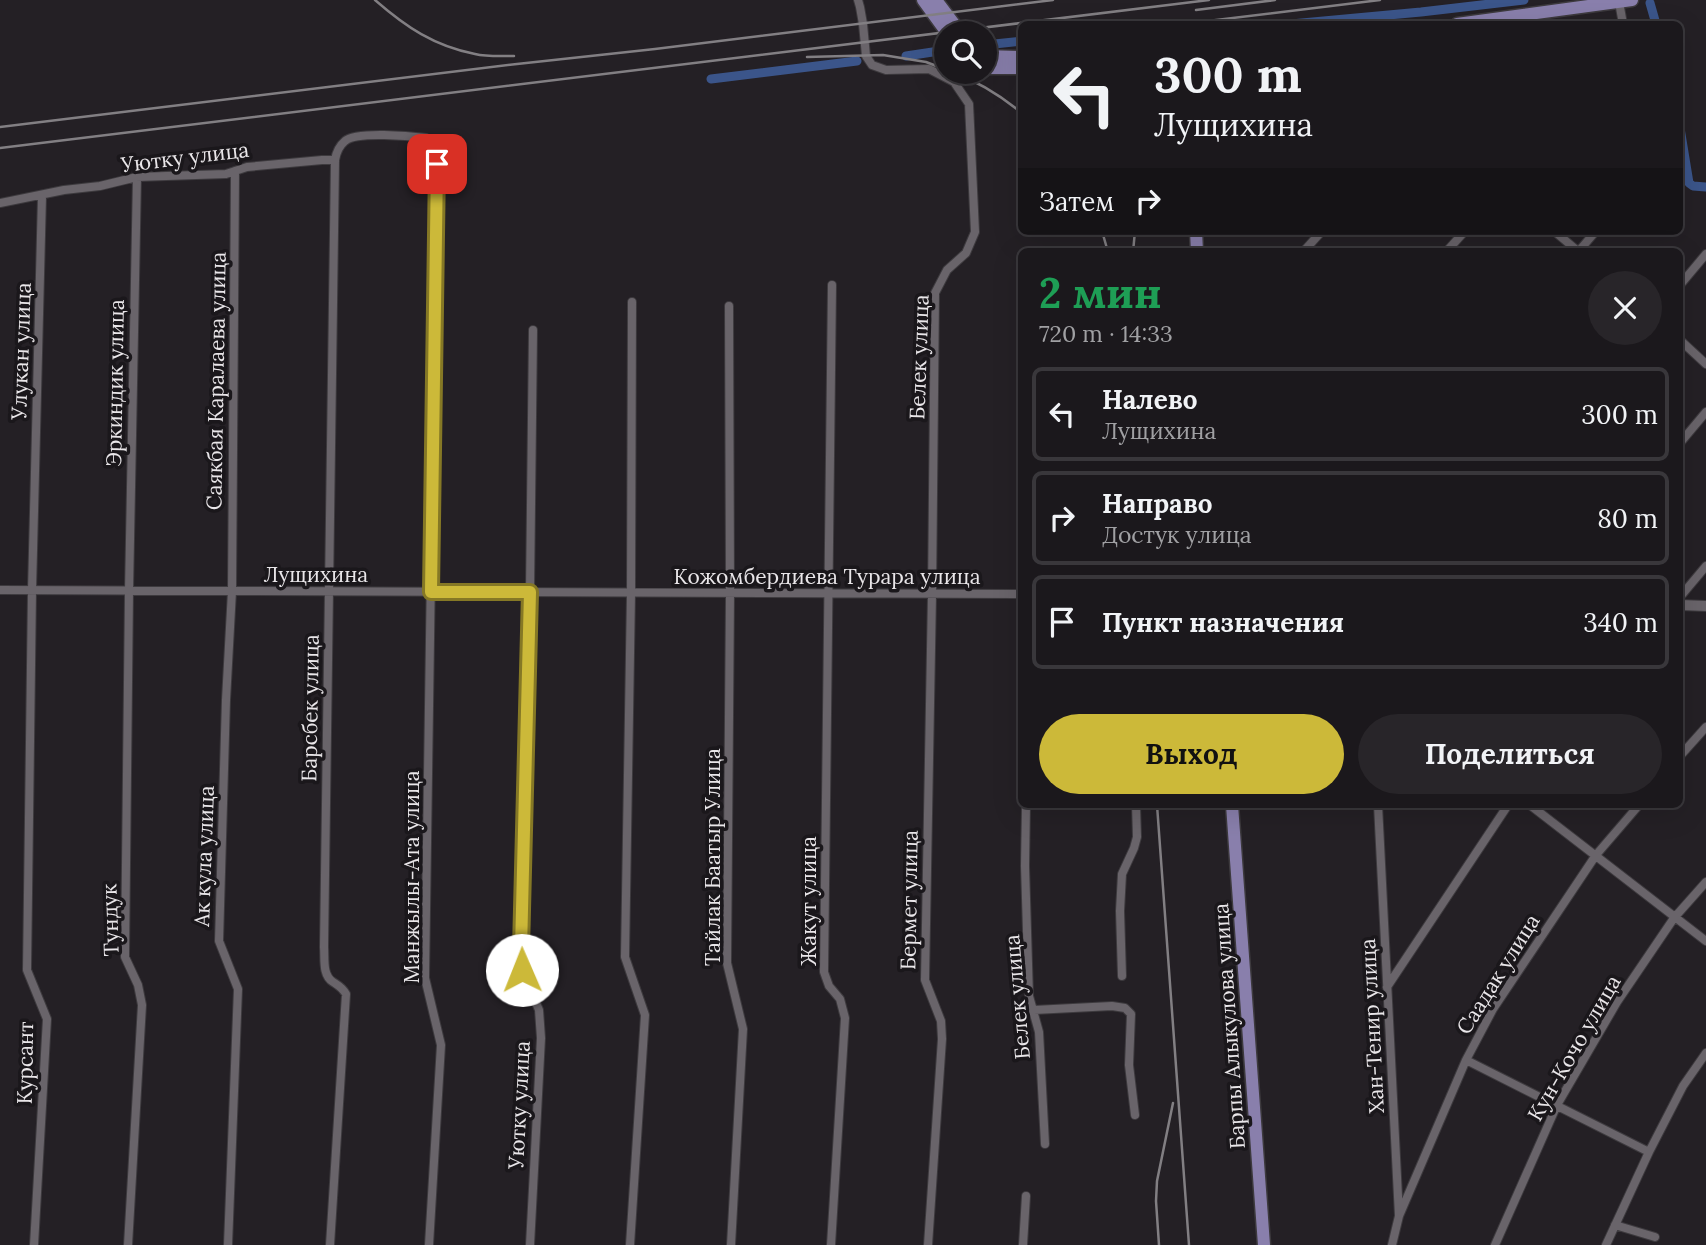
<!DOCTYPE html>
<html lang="ru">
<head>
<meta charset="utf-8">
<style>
	:root { --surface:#1b181c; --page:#282529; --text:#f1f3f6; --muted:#a0a0a3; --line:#39373b; --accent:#ccb939 }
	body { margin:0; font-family:Lora,serif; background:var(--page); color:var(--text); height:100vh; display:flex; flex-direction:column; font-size:26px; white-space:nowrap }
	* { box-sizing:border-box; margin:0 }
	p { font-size:23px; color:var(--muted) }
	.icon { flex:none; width:38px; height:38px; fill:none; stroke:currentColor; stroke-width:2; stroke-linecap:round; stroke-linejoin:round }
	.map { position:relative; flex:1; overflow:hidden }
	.sheet { position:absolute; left:1018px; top:248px; width:665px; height:560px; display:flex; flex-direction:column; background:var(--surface); border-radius:10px; box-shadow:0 7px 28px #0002,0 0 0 2px var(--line) }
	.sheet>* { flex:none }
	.guide { position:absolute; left:1018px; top:21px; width:665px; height:214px; border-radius:10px; box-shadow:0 7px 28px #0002,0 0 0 2px var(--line); background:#1b181c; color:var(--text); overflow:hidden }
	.tools { position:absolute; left:934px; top:21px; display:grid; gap:14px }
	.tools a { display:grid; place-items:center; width:63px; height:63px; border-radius:50%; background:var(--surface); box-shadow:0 7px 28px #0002,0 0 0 2px var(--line); font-size:35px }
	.pin { position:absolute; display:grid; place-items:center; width:60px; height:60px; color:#fff; margin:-30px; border-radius:14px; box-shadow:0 4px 10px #0006 }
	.me { position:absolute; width:77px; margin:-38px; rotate:359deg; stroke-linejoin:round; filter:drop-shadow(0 0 5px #0008) }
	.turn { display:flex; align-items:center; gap:24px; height:147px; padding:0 21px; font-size:32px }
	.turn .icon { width:91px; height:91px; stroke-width:2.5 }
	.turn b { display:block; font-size:49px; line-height:60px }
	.then { display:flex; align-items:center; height:66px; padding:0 21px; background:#0003; gap:14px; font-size:26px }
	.round { display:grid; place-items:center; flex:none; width:74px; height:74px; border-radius:37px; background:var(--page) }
	.head { display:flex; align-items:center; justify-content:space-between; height:119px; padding:0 21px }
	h1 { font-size:42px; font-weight:800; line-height:52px; color:#1e9e55 }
	.action { display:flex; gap:14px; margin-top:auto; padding:14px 21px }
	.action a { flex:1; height:80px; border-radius:42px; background:var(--accent); color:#111; font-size:28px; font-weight:800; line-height:80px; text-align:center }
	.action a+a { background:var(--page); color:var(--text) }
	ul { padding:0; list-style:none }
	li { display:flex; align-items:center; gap:21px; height:94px; margin:0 14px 10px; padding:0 7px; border:4px solid var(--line); border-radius:10px }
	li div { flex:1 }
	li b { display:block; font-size:26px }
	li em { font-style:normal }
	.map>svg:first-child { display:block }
</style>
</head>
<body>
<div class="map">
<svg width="1706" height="1245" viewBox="0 0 1706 1245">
	<rect width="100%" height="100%" fill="#242025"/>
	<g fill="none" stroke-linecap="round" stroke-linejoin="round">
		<!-- canal -->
		<path stroke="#3b558a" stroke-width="9" d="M1650,3L1656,24
			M1291,24L1421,12L1524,0
			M985,45L1022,41
			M906,56L946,50
			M711,79L857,61
			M1680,128L1689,183L1693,186L1706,187"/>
		<!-- minor casing -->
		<g stroke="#3d3a3e" stroke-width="10">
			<path id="minor" d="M858,0L860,7L863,24L866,56L872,65L886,70L929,69L954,82L969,104L975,232L966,253L947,270L935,293L932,594L925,980L941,1021L942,1039L928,1245
				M1619,2L1623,24
				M0,203L64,190L100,186L137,177L226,174L247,167L322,160H335
				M1554,231L1579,252
				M1303,252L1322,231
				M1446,252L1465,231
				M1578,252L1596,231
				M1680,285L1706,254
				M729,306L730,593L727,963L743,1029L731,1245
				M1680,340L1706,364
				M1680,443L1706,412
				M0,590L1022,594
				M1680,597L1706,566
				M1680,756L1706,727
				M1026,805L1025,866L1029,996L1039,1032L1045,1144
				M1378,805L1399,1216L1392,1245
				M1530,805L1706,941
				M1122,976L1120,911L1122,874L1134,848L1137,837L1136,805
				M1387,987L1508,805
				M1034,1010L1112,1006L1125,1008L1131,1014L1129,1065L1135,1115
				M1466,1060L1649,1152
				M1399,1216L1466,1060L1493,1009L1596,855L1639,805
				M1615,1225L1655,1237
				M34,1245L47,1019L27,970L32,590L42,196
				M128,1245L142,1005L138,985L125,957L129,591L137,177
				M228,1245L238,989L219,941L226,700L232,591L235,171
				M330,1245L346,994C342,987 339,986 333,982C322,975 325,959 324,947L335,160C336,154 339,146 345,141C356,131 411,136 426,138L435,143L437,164L425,978L441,1045L429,1245
				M530,1245L541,1038L539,1010L522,970L521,949L530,592L533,330
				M630,1245L645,1015L625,957L631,593L632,302
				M831,1245L845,1018L840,999L829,986L824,972L832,285
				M1023,1245L1026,1196
				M1495,1245L1557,1105L1617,1002L1674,918L1706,882
				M1606,1245L1649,1152L1683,1086L1706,1053"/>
		</g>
		<!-- tertiary casing -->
		<g stroke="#3d3a3e" stroke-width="12">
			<path id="tertiary" d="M1680,605L1706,606"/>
		</g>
		<!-- primary casing -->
		<g stroke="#3d3a3e" stroke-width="15">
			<path id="primary" d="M923,0L947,33
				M936,0L961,33
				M1457,24L1632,0
				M985,56L1022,57
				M985,68H1022
				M1196,231L1197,252
				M1232,805L1264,1245"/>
		</g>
		<!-- minor -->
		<use href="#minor" stroke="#69646a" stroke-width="8"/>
		<!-- tertiary -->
		<use href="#tertiary" stroke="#69646a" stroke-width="10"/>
		<!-- primary -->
		<use href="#primary" stroke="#897fac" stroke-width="12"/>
		<!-- rail -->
		<path stroke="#827f83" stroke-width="2.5" d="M375,0C406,27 434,46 475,54C487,57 501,56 514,56
			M1196,10L1275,0
			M1183,24L1380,0
			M807,57L883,55L926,62L947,70
			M952,72C977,81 1001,96 1022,113
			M0,127L517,64L655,49L1053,0
			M0,148L1209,0
			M1102,231L1108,252
			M1133,252L1135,231
			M1157,805L1189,1245
			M1159,1245L1156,1201L1157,1181L1173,1103"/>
	</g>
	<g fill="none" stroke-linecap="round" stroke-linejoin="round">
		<!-- route casing -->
		<g stroke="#857825" stroke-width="18">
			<path id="route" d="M437,164L431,592H530L521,949L522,970"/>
		</g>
		<!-- route -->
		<use href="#route" stroke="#ccb939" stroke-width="12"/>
	</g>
	<g text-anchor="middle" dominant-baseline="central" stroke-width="7" stroke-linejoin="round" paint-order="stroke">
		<!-- street labels -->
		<g font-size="21" fill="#e9e6e9" stroke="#1a171b">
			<text transform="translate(185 157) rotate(-7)">Уютку улица</text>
			<text transform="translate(21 351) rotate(-88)">Улукан улица</text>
			<text transform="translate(919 357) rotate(-88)">Белек улица</text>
			<text transform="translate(216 381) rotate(-89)">Саякбая Каралаева улица</text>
			<text transform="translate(115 383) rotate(-89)">Эркиндик улица</text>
			<text x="316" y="574">Лущихина</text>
			<text x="827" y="576">Кожомбердиева Турара улица</text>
			<text transform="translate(310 708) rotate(-89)">Барсбек улица</text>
			<text transform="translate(204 856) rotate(-88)">Ак кула улица</text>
			<text transform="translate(712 857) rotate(-90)">Тайлак Баатыр Улица</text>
			<text transform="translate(411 877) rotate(-90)">Манжылы-Ата улица</text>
			<text transform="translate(909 900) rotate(-89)">Бермет улица</text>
			<text transform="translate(808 901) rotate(-90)">Жакут улица</text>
			<text transform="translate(110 920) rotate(-92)">Тундук</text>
			<text transform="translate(1498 974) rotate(-58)">Саадак улица</text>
			<text transform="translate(1017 997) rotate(-95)">Белек улица</text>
			<text transform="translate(1229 1026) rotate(-94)">Барпы Алыкулова улица</text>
			<text transform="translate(1372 1026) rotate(-93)">Хан-Тенир улица</text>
			<text transform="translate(1574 1048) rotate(-60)">Кун-Кочо улица</text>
			<text transform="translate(25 1063) rotate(-89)">Курсант</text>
			<text transform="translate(519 1105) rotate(-87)">Уютку улица</text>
		</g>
	</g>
</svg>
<div class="tools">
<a><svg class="icon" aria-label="search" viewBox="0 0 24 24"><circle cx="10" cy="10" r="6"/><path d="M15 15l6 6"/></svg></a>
</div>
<div class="pin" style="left:437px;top:164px;background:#d93025"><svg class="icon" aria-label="arrive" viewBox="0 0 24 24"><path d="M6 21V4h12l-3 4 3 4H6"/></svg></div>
<svg class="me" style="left:522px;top:970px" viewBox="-20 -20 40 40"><circle r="19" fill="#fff"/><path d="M0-13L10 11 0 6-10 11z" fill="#ccb939"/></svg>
<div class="guide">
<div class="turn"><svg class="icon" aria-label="left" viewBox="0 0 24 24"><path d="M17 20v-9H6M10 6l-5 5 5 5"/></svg><div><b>300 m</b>Лущихина</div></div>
<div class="then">Затем<svg class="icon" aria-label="right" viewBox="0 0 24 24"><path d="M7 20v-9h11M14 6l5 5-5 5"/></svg></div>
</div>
<section class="sheet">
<div class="head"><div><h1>2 мин</h1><p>720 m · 14:33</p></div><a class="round"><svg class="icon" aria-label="close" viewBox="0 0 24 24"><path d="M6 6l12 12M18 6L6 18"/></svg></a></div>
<ul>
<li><svg class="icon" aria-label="left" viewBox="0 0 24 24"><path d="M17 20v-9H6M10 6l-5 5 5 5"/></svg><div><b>Налево</b><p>Лущихина</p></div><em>300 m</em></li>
<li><svg class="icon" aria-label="right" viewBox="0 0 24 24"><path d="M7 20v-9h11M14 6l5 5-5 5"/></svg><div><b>Направо</b><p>Достук улица</p></div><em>80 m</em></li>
<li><svg class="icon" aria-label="arrive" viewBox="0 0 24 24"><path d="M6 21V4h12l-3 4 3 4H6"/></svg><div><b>Пункт назначения</b></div><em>340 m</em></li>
</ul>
<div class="action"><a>Выход</a><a>Поделиться</a></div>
</section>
</div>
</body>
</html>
